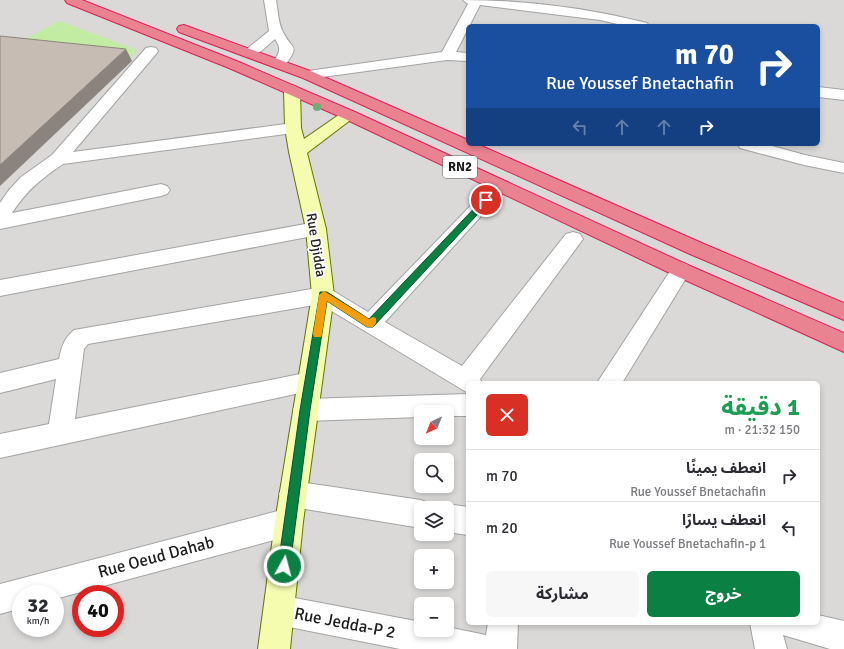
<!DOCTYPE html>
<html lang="ar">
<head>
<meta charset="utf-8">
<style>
	:root { --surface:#fff; --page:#f7f7f7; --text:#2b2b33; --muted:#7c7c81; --line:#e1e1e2; --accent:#0b8043 }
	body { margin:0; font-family:Signika,"Noto Sans Arabic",sans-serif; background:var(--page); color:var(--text); direction:rtl; height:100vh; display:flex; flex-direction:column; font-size:15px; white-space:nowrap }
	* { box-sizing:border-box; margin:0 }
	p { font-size:13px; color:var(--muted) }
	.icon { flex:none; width:22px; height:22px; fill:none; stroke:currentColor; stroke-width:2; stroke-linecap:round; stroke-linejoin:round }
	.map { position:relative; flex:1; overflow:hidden; direction:ltr }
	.details { position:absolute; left:466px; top:381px; width:354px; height:244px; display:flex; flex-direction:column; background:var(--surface); border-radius:6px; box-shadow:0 2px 6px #0003; direction:rtl }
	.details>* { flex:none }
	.guide { position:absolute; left:466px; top:24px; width:354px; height:122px; border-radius:6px; box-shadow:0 2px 6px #0003; direction:rtl; background:#1a4fa0; color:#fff; overflow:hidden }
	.needle { width:26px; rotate:223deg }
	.tools { position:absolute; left:414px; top:405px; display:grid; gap:8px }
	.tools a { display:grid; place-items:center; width:40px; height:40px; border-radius:6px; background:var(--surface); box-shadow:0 2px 6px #0003; font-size:20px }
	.speed { position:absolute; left:12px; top:585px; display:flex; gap:8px; font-size:20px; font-weight:700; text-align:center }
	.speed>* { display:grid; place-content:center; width:52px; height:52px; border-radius:50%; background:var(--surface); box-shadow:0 2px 6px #0003; line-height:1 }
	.speed small { font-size:10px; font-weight:400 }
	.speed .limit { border:6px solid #d22; background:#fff; color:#111 }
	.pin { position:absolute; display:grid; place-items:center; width:34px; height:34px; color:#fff; margin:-17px; border:2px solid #fff; border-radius:50%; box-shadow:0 1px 4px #0007 }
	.me { position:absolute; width:44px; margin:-22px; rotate:7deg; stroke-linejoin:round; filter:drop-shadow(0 0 3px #0008) }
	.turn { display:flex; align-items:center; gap:14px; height:84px; padding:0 20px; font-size:18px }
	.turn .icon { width:52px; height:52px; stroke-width:2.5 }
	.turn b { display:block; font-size:28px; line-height:34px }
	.lanes { display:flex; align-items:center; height:38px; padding:0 20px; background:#0003; justify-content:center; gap:20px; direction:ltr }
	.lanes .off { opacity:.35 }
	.round { display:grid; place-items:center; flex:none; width:42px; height:42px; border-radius:6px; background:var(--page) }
	.overview { display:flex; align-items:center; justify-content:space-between; height:68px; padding:0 20px }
	h1 { font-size:24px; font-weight:700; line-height:30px; color:#1e9e55 }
	.primary-button { display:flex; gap:8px; margin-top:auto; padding:8px 20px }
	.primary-button a { flex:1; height:46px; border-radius:6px; background:var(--accent); color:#fff; font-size:16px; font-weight:700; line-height:46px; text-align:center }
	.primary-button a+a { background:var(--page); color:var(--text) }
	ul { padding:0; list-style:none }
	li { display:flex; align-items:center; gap:12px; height:52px; padding:0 20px; border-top:1px solid var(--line) }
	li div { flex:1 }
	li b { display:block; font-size:15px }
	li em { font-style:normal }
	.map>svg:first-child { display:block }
</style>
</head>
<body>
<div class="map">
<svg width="844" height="649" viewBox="0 0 844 649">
	<rect width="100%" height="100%" fill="#eeeae0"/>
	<!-- residential -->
	<path fill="#dad9d8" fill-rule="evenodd" d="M0,0H844V649H0ZM468,26H818V144H468ZM468,383H818V623H468ZM421,412H447V438H421ZM421,460H447V486H421ZM421,508H447V534H421ZM421,556H447V582H421ZM21,594H55V628H21ZM81,594H115V628H81ZM421,604H447V630H421Z"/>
	<!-- grass -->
	<path fill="#c3eca3" d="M60,21L137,50L130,59L12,46Z"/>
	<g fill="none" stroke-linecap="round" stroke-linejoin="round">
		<!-- street casing -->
		<g stroke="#a3a3a3" stroke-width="2">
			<path id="street" d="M264,0H276C278,10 278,23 283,32C292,51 301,43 284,67H274L272,64C278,54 283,50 275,39C266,46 256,59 244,56L242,53L269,31Z
				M463,0C525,0 587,8 647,23L649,26H626L600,20L480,5L456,52L468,53V61L447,60L308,79L303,78L301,75L303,72L308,71L442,52L468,4Z
				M151,47L156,48L158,51L156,54L73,152L293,123L299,125L301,128L299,131L293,133L63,164C41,179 27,190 12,213L161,184L167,186L170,190L167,194L161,196L0,229V203L9,190L21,177L52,155L146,48Z
				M818,87L844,90V100L818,97Z
				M738,144H765L805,155L844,163V173L804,165L740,148Z
				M486,194L492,196L495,200L492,204L385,322L462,366L566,234L573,232L580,234L583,239L480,379L482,383H468V393L320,304L88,344L84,349L75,419L310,372L318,375L322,382L318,389L0,458V434L49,424L56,379L0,393V373L59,359C62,345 64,339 74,330L323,287L330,289L368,312L480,196Z
				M316,222L323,224L326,229L323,234L0,296V280Z
				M681,262L688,265L691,270L622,383H597L674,265Z
				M468,394V416H447V412H421V417L305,421L296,418L293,410L296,402L305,399Z
				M293,481L421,500L431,504L432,508H421V528L293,507L283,503L279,494L283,485Z
				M447,504L468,507V535L447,532V508H438Z
				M289,508L299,512L303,522L299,532L289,536L55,599V594H21V608L0,614V584Z
				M279,595L421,622V630H447V627L486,635L488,623H518L517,649H400L279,625L268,621L264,610L268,599Z
				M818,615L844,621V649H830L783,635L787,649H755L750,623H818Z"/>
		</g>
		<!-- secondary casing -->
		<g stroke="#627500" stroke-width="2">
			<path id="secondary" d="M292,85L297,87L300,90L301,128L304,139L343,112H355L357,115L307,153L326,229L334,295L303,522L290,649H258L275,522L312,295L306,229L289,152L285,128L284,90L287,87Z"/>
		</g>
		<!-- highway casing -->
		<g stroke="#df1b53" stroke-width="2">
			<path id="highway" d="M65,0H82L239,62L355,112L688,265L844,333V352L674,275L343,118L229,68L67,3Z
				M184,25L313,72L468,140V144H477L704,244L844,303V320L690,254L303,78L179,32L177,29L179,26Z"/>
		</g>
		<!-- street -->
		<use href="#street" fill="#fff" fill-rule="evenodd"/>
		<!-- secondary -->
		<use href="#secondary" fill="#f5fcb0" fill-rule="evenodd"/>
		<!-- highway -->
		<use href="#highway" fill="#ea8391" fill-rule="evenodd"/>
	</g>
	<!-- trees -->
	<circle fill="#6eaf71" cx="317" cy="107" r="4"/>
	<!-- shaded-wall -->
	<path fill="#8b847e" d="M126,49L132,61L0,186V165Z"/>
	<!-- building -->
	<path fill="#c6bcb4" stroke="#8b847e" d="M0,36L126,49L0,165Z"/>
	<!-- route -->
	<path fill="#0b8043" stroke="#07532c" d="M486,198L489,199V202L373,327H367L327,301L310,410L290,566L288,570L284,572L279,570L278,566L300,410L320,292H327L369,319L483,199Z"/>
	<!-- slow -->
	<path fill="#f59e0b" d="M324,291L369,319L373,317L376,318V323L373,327H367L327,301L322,334L321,337H314L313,334L319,295Z"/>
	<g text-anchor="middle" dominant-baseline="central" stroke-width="4" stroke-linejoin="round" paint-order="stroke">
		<!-- shield labels -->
		<rect fill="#fff" stroke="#606060" stroke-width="1" x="443" y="156" width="34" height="22" rx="3"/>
		<g font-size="13" font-weight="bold" fill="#1c1c1c">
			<text x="460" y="167">RN2</text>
		</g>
		<!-- street labels -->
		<g font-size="14" fill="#1c1c1c" stroke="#fff">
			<text transform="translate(316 245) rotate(81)">Rue Djidda</text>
		</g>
		<!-- near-street labels -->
		<g font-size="17" fill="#1c1c1c" stroke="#fff">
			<text transform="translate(156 557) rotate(-15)">Rue Oeud Dahab</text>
			<text transform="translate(345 623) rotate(11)">Rue Jedda-P 2</text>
		</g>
	</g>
</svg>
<div class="tools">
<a><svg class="needle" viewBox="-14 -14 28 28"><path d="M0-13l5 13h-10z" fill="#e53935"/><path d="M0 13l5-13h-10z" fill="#7c7c81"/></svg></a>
<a><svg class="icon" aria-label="search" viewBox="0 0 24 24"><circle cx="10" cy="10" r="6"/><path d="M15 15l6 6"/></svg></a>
<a><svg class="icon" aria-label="layers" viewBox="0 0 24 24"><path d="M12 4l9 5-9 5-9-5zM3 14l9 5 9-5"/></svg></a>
<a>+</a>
<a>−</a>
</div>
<div class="speed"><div>32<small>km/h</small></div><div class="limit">40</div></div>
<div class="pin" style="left:486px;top:200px;background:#d93025"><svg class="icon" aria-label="arrive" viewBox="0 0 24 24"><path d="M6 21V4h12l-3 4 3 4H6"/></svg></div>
<svg class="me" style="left:284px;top:566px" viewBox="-20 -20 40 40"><circle r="17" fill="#0b8043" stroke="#fff" stroke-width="3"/><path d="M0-11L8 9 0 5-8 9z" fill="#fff"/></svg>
<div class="guide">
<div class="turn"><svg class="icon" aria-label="right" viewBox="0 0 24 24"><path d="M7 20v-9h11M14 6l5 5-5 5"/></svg><div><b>70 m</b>Rue Youssef Bnetachafin</div></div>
<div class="lanes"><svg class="icon off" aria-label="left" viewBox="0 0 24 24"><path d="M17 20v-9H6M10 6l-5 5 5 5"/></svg><svg class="icon off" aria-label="ahead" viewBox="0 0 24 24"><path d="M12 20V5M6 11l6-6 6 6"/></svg><svg class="icon off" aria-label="ahead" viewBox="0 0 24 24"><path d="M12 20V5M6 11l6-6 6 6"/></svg><svg class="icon" aria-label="right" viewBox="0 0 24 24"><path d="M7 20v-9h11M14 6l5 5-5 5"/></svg></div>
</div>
<section class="details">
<div class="overview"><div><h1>1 دقيقة</h1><p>150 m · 21:32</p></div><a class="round" style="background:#d93025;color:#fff"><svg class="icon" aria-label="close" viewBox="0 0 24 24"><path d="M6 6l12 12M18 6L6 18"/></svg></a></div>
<ul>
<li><svg class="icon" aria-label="right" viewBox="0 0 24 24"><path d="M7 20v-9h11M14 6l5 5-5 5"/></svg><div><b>انعطف يمينًا</b><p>Rue Youssef Bnetachafin</p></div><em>70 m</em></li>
<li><svg class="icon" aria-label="left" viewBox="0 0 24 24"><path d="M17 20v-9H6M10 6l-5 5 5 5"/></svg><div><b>انعطف يسارًا</b><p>Rue Youssef Bnetachafin-p 1</p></div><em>20 m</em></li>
</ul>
<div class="primary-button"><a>خروج</a><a>مشاركة</a></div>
</section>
</div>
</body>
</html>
